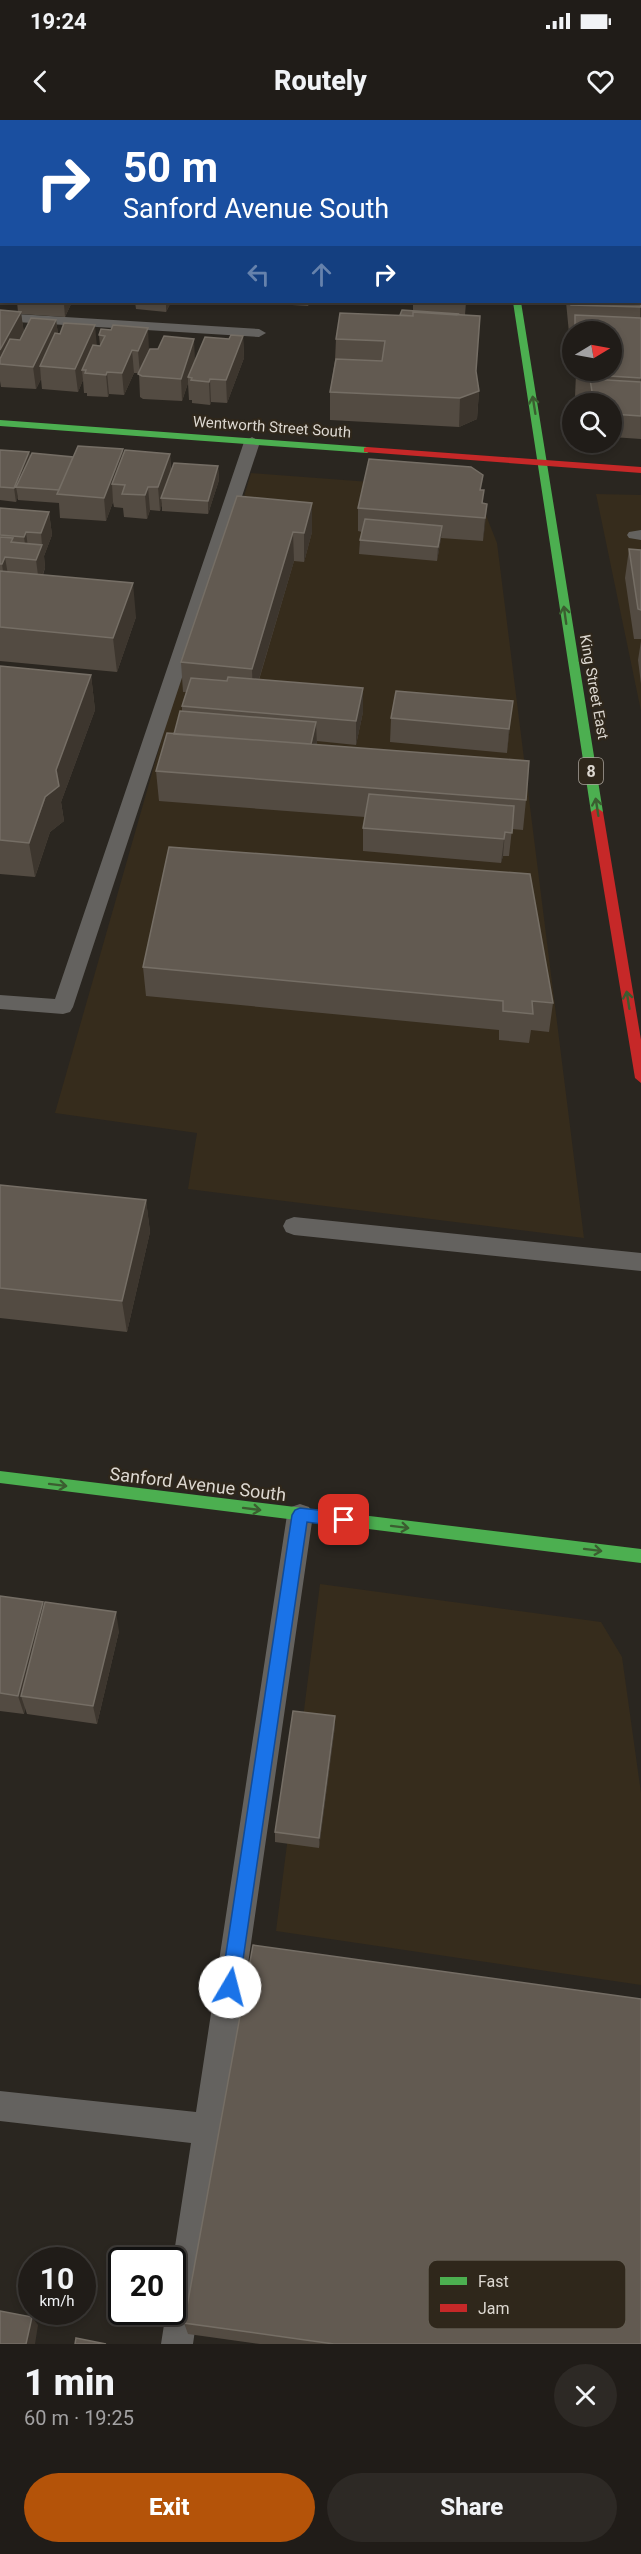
<!DOCTYPE html>
<html lang="en">
<head>
<meta charset="utf-8">
<style>
	:root { --surface:#201c18; --page:#2d2925; --text:#f1f3f6; --muted:#a2a1a2; --line:#3d3a37; --accent:#b45309 }
	body { margin:0; font-family:Roboto,sans-serif; background:var(--page); color:var(--text); height:100vh; display:flex; flex-direction:column; font-size:22px; white-space:nowrap }
	* { box-sizing:border-box; margin:0 }
	p { font-size:20px; color:var(--muted) }
	.icon { flex:none; width:33px; height:33px; fill:none; stroke:currentColor; stroke-width:2; stroke-linecap:round; stroke-linejoin:round }
	.map { position:relative; height:2224px; overflow:hidden }
	.details { display:flex; flex-direction:column; background:var(--surface); flex:1 }
	.details>* { flex:none }
	.banner { position:absolute; left:0px; top:0px; width:642px; height:183px; box-shadow:0 3px 9px #0003,0 0 0 2px var(--line); background:#1a4fa0; color:#fff; overflow:hidden }
	.needle { width:39px; rotate:80deg }
	.tools { position:absolute; left:562px; top:201px; display:grid; gap:12px }
	.tools a { display:grid; place-items:center; width:60px; height:60px; border-radius:50%; background:var(--surface); box-shadow:0 3px 9px #0003,0 0 0 2px var(--line); font-size:30px }
	.speed { position:absolute; left:18px; top:2127px; display:flex; gap:12px; font-size:30px; font-weight:700; text-align:center }
	.speed>* { display:grid; place-content:center; width:78px; height:78px; border-radius:50%; background:var(--surface); box-shadow:0 3px 9px #0003,0 0 0 2px var(--line); line-height:1 }
	.speed small { font-size:15px; font-weight:400 }
	.speed .limit { border:3px solid #111; border-radius:9px; background:#fff; color:#111 }
	.pin { position:absolute; display:grid; place-items:center; width:51px; height:51px; color:#fff; margin:-26px; border-radius:12px; box-shadow:0 3px 9px #0006 }
	.me { position:absolute; width:66px; margin:-33px; rotate:8deg; stroke-linejoin:round; filter:drop-shadow(0 0 4px #0008) }
	.turn { display:flex; align-items:center; gap:21px; height:126px; padding:0 24px; font-size:27px }
	.turn .icon { width:78px; height:78px; stroke-width:2.5 }
	.turn b { display:block; font-size:42px; line-height:51px }
	.lanes { display:flex; align-items:center; height:57px; padding:0 24px; background:#0003; justify-content:center; gap:30px; direction:ltr }
	.lanes .off { opacity:.35 }
	.round { display:grid; place-items:center; flex:none; width:63px; height:63px; border-radius:32px; background:var(--page) }
	.summary { display:flex; align-items:center; justify-content:space-between; height:102px; padding:0 24px }
	h1 { font-size:36px; font-weight:800; line-height:45px }
	.primary-button { display:flex; gap:12px; margin-top:auto; padding:12px 24px }
	.primary-button a { flex:1; height:69px; border-radius:36px; background:var(--accent); color:#fff; font-size:24px; font-weight:800; line-height:69px; text-align:center }
	.primary-button a+a { background:var(--page); color:var(--text) }
	.status { display:flex; justify-content:space-between; align-items:center; height:42px; padding:0 30px; background:var(--surface); direction:ltr }
	.status svg { height:16px; fill:currentColor }
	header { display:flex; justify-content:space-between; align-items:center; height:78px; padding:0 24px; background:var(--surface); font-size:27px; font-weight:800 }
	.map>svg:first-child { display:block }
</style>
</head>
<body>
<div class="status"><b>19:24</b><svg viewBox="0 0 49 12"><path d="M0 12V9h3v3zM5 12V6h3v6zM10 12V3h3v9zM15 12V0h3v12zM26 1h20v11H26zM47 4h2v5h-2z"/></svg></div>
<header><svg class="icon" aria-label="back" viewBox="0 0 24 24"><path d="M15 5l-7 7 7 7"/></svg>Routely<svg class="icon" aria-label="heart" viewBox="0 0 24 24"><path d="M12 20l-8-8c-3-5 5-10 8-4 3-6 11-1 8 4z"/></svg></header>
<div class="map">
<svg width="641" height="2224" viewBox="0 0 641 2224">
	<rect width="100%" height="100%" fill="#2a2620"/>
	<!-- built -->
	<path fill="#362c1c" d="M251,353L476,370L497,423L584,1118L188,1069L197,1013L55,993L174,576L236,403Z
		M596,374L641,375V591Z
		M320,1464L601,1502L622,1537L641,1673V1865L276,1811Z"/>
	<g fill="none" stroke-linecap="round" stroke-linejoin="round">
		<!-- lane -->
		<path fill="#64625f" fill-rule="evenodd" d="M0,0H25L26,2H2V4Z
			M0,193L259,209L266,213L259,217L0,201Z
			M252,317L260,322L73,887L70,892L63,894L0,889V875L55,879L244,322Z
			M641,410V420L629,418L627,415L629,412Z
			M294,1097L641,1133V1151L294,1115L286,1112L283,1106L286,1100Z
			M300,1384L309,1387L313,1395L193,2224H161L166,2192H172V2146L191,2023L0,2001V1971L196,1992L287,1395L291,1387Z"/>
		<!-- street -->
		<path fill="#64625f" fill-rule="evenodd" d="M640,42H641V52H640Z
			M0,101H2V113H0Z"/>
		<!-- fast -->
		<path fill="#4caf50" fill-rule="evenodd" d="M485,0H493V2H485Z
			M513,182H521L603,692L597,696L591,692Z
			M0,300L367,327L372,330L367,333L0,306Z
			M0,1351L641,1429V1443L0,1363Z"/>
		<!-- jam -->
		<path fill="#c62828" fill-rule="evenodd" d="M367,327L641,347V353L364,332V328Z
			M597,688L603,692L641,920V963L635,958L591,692Z"/>
	</g>
	<!-- wall -->
	<path fill="#534b42" fill-rule="evenodd" d="M322,0H413V2H322Z
		M0,19H2V83H0Z
		M640,48L641,319L612,317V284H588V278L575,277L576,253H572L573,213H569L566,182H640ZM573,212H612V250H573Z
		M0,139H2V174H0Z
		M17,182H72L65,197L21,194L24,213L56,200L58,214L97,225L100,226L99,215L101,209L149,229L195,240L229,219L243,216L244,238L227,283L211,282L210,285L192,283V280H189L188,263L182,281L143,279L140,277L139,253H134L124,275L109,274L108,277L87,276V273H84L83,260L78,272L42,269L41,259L36,269L1,267L0,261V190L18,192Z
		M135,182H171L166,192L136,189Z
		M276,182H310L308,186L276,184Z
		M349,182H375L374,183Z
		M402,182H466L465,195L476,251L479,271L477,299L459,307L330,300V272L335,240L336,219L413,191V182Z
		M123,329V336L170,334L171,351L218,346L219,360L208,394L162,391V384L160,391L150,390L147,399L124,397L123,388L114,387L113,382L106,401L60,398L59,383L18,380V377L16,382L0,380V330L29,332L30,337H73Z
		M482,370L483,383L487,384L483,421L441,418L437,441L359,434L360,420L362,412L358,411V388Z
		M312,383V412L304,442L294,441L259,560L363,568V592L356,625L317,621V625L526,680L523,710L512,709L509,736H503L501,743L363,731V708L365,697L159,681L156,651L174,614L182,591V586L186,572H183L181,542Z
		M0,388L49,392L52,415L44,436L45,448L43,455L136,497L117,552L0,541Z
		M629,429L641,430V519H634L625,458Z
		M641,521V564L638,540Z
		M0,546L91,555L95,590L61,682L64,701L50,712L35,757L0,754Z
		M391,598L510,605L507,633L390,622Z
		M143,847L553,883L549,912L531,910L529,923L499,920V910L146,876Z
		M0,1065L146,1080L150,1112L127,1212L0,1198Z
		M0,1476L43,1482L44,1487L119,1511L97,1604L27,1594L25,1588L24,1594L0,1591Z
		M335,1606L319,1728L275,1722V1712Z
		M184,2203L641,2224H260L188,2214Z"/>
	<!-- shaded-wall -->
	<path fill="#3d362e" d="M65,182H72L65,197L64,184Z
		M166,182H171L166,192Z
		M21,192L24,214L7,245L0,244V230Z
		M56,200L59,222L40,246L41,259L36,269L33,247Z
		M95,205L97,227L86,250H82L83,260L78,272L75,249Z
		M148,208L149,230L140,254L138,231Z
		M243,216L244,238L227,283L226,260Z
		M194,219L195,241L188,257V263L182,281L181,259Z
		M132,230L134,253L124,275L122,253Z
		M107,252L109,274L108,277L106,255Z
		M210,259L211,282L210,285L209,262Z
		M479,271L477,299L459,307L460,278Z
		M123,329L125,352L112,364L113,382L106,401L104,378Z
		M29,332L31,346L16,367L18,377L16,382L14,368Z
		M170,334L171,357L161,378L162,384L160,391L158,367Z
		M218,346L219,360L208,394V381Z
		M148,367L150,390L147,399L145,375Z
		M312,383V412L304,442V413Z
		M487,384L485,407L483,421L485,398Z
		M49,392L52,415L44,436L45,448L39,463L36,440L42,425L41,413Z
		M442,406L441,419L437,441L438,427Z
		M26,412L29,435L27,439L24,417Z
		M293,412L294,441L253,579L252,549Z
		M5,437L9,461L5,467L2,444Z
		M133,463L136,497L117,552L113,518Z
		M91,555L95,590L61,682L64,701L50,712L35,757L29,723Z
		M363,568V592L356,625V601Z
		M513,581L510,605L507,633L509,609Z
		M316,602L317,626L311,627Z
		M505,712L503,736L501,743L504,719Z
		M146,1080L150,1112L127,1212L122,1181Z
		M43,1482L48,1501L21,1576L25,1588L24,1594L18,1576Z
		M116,1492L119,1511L97,1604L93,1586Z
		M335,1596V1606L319,1728V1718Z
		M32,2197L38,2205L35,2224H26Z"/>
	<!-- building -->
	<path fill="#625a51" stroke="#756e65" stroke-width="1.5" d="M71,0H100L123,2H71Z
		M323,0H413L412,2H343V1Z
		M572,0H616V2H572Z
		M0,19H2V49L0,52Z
		M640,68H641V92H640Z
		M0,139H2V152H0Z
		M640,145L641,187L571,185V182H640Z
		M29,182H65L64,184Z
		M427,182H466V184Z
		M0,190L21,192L0,230Z
		M402,190L458,194L457,195L413,192V196L400,195Z
		M413,192L480,196L476,251L479,271L460,278L330,272L336,239L382,241L385,221L336,219L340,193L413,196Z
		M575,195L641,198V258L578,254V250H612V212H575Z
		M31,198L56,200L33,247L0,244V239L10,219L20,220Z
		M64,203L95,205L75,249L40,246L55,213L60,214Z
		M113,205L148,208L138,231L132,230L122,253L107,252L106,255L85,253L86,250H82L93,225L100,226L105,216L99,215L101,209L111,210Z
		M231,215L243,216L226,260L210,259L209,262L191,260L192,258L188,257L205,217L229,219Z
		M164,216L194,219L181,259L142,256L138,254L150,229H158Z
		M590,259L641,262V296L612,294V284H594Z
		M78,326L123,329L104,378L57,374Z
		M0,330L29,332L14,368L0,367Z
		M125,330L170,334L158,367H148L145,375L122,374L125,365L112,364Z
		M32,333L73,337L59,370L16,367Z
		M369,339L471,347L483,355L480,370H484L482,383L487,384L485,398L358,388Z
		M174,343L218,346L208,381L161,378Z
		M237,376L312,383L304,413L293,412L252,549L181,542Z
		M0,388L49,392L41,413L26,412L24,417L0,415Z
		M365,399L442,406L438,427L360,420Z
		M0,417L13,418L11,422L42,425L36,440L5,437L2,444H0Z
		M629,429L641,430V490L638,489Z
		M0,451L133,463L113,518L0,507Z
		M0,546L91,555L56,650L59,666L45,677L29,723L0,720Z
		M228,557L363,568L356,601L182,586L191,558L227,561Z
		M396,571L513,581L509,609L391,598Z
		M180,591L316,602L311,624L174,614Z
		M167,613L529,641L526,680L156,651Z
		M369,674L514,686L512,713L505,712L504,719L363,708Z
		M169,727L530,754L553,883L532,881L533,894L503,891V881L143,847Z
		M0,1065L146,1080L122,1181L0,1168Z
		M0,1476L43,1482L18,1576L0,1573Z
		M45,1482L116,1492L93,1586L21,1576Z
		M293,1591L335,1596L319,1718L275,1712Z
		M253,1825L641,1879V2224H334L184,2203Z
		M0,2191L32,2197L26,2224H0Z
		M76,2218L106,2224H75Z"/>
	<!-- one-way arrows -->
	<defs><path id="oneway-shaft" d="M-6 0H5M1.5-3L5.5 0L1.5 3" fill="none" stroke-width="1.6" stroke-linecap="round" stroke-linejoin="round" transform="scale(1.5)"/></defs>
	<g stroke="#3b5d30">
		<use href="#oneway-shaft" transform="translate(534 285) rotate(-99)"/>
		<use href="#oneway-shaft" transform="translate(565 495) rotate(-98)"/>
		<use href="#oneway-shaft" transform="translate(597 687) rotate(-99)"/>
		<use href="#oneway-shaft" transform="translate(628 880) rotate(-99)"/>
		<use href="#oneway-shaft" transform="translate(58 1365) rotate(7)"/>
		<use href="#oneway-shaft" transform="translate(252 1389) rotate(7)"/>
		<use href="#oneway-shaft" transform="translate(400 1407) rotate(7)"/>
		<use href="#oneway-shaft" transform="translate(593 1430) rotate(7)"/>
	</g>
	<!-- route -->
	<path fill="#1a73e8" stroke="#114b97" stroke-width="1.5" d="M300,1388L344,1393L350,1395L352,1400L350,1405L344,1407L307,1402L239,1867L236,1873L230,1876L224,1873L221,1867L292,1395L295,1390Z"/>
	<g text-anchor="middle" dominant-baseline="central" stroke-width="4.5" stroke-linejoin="round" paint-order="stroke">
		<!-- far-street labels -->
		<g font-size="15" fill="#ddd8d1" stroke="#2f271b">
			<text transform="translate(272 307) rotate(4)">Wentworth Street South</text>
			<text transform="translate(594 567) rotate(80)">King Street East</text>
		</g>
		<!-- shield labels -->
		<rect fill="#2f271b" stroke="#a9a39a" stroke-width="1.5" x="579" y="638" width="24" height="26" rx="4.5"/>
		<g font-size="16" font-weight="bold" fill="#ddd8d1">
			<text x="591" y="651">8</text>
		</g>
		<!-- street labels -->
		<g font-size="18" fill="#ddd8d1" stroke="#2f271b">
			<text transform="translate(198 1364) rotate(7)">Sanford Avenue South</text>
		</g>
	</g>
	<!-- legend -->
	<rect x="428" y="2140" width="198" height="69" rx="9" fill="#2f271b" stroke="#635c52" stroke-width="1.5"/>
	<rect x="440" y="2157" width="27" height="8" fill="#4caf50"/>
	<rect x="440" y="2184" width="27" height="8" fill="#c62828"/>
	<g font-size="16" fill="#ddd8d1">
		<text x="478" y="2167">Fast</text>
		<text x="478" y="2194">Jam</text>
	</g>
</svg>
<div class="tools">
<a><svg class="needle" viewBox="-14 -14 28 28"><path d="M0-13l5 13h-10z" fill="#e53935"/><path d="M0 13l5-13h-10z" fill="#a2a1a2"/></svg></a>
<a><svg class="icon" aria-label="search" viewBox="0 0 24 24"><circle cx="10" cy="10" r="6"/><path d="M15 15l6 6"/></svg></a>
</div>
<div class="speed"><div>10<small>km/h</small></div><div class="limit">20</div></div>
<div class="pin" style="left:344px;top:1400px;background:#d93025"><svg class="icon" aria-label="arrive" viewBox="0 0 24 24"><path d="M6 21V4h12l-3 4 3 4H6"/></svg></div>
<svg class="me" style="left:230px;top:1867px" viewBox="-20 -20 40 40"><circle r="19" fill="#fff"/><path d="M0-13L10 11 0 6-10 11z" fill="#1a73e8"/></svg>
<div class="banner">
<div class="turn"><svg class="icon" aria-label="right" viewBox="0 0 24 24"><path d="M7 20v-9h11M14 6l5 5-5 5"/></svg><div><b>50 m</b>Sanford Avenue South</div></div>
<div class="lanes"><svg class="icon off" aria-label="left" viewBox="0 0 24 24"><path d="M17 20v-9H6M10 6l-5 5 5 5"/></svg><svg class="icon off" aria-label="ahead" viewBox="0 0 24 24"><path d="M12 20V5M6 11l6-6 6 6"/></svg><svg class="icon" aria-label="right" viewBox="0 0 24 24"><path d="M7 20v-9h11M14 6l5 5-5 5"/></svg></div>
</div>
</div>
<section class="details">
<div class="summary"><div><h1>1 min</h1><p>60 m · 19:25</p></div><a class="round"><svg class="icon" aria-label="close" viewBox="0 0 24 24"><path d="M6 6l12 12M18 6L6 18"/></svg></a></div>
<div class="primary-button"><a>Exit</a><a>Share</a></div>
</section>
</body>
</html>
